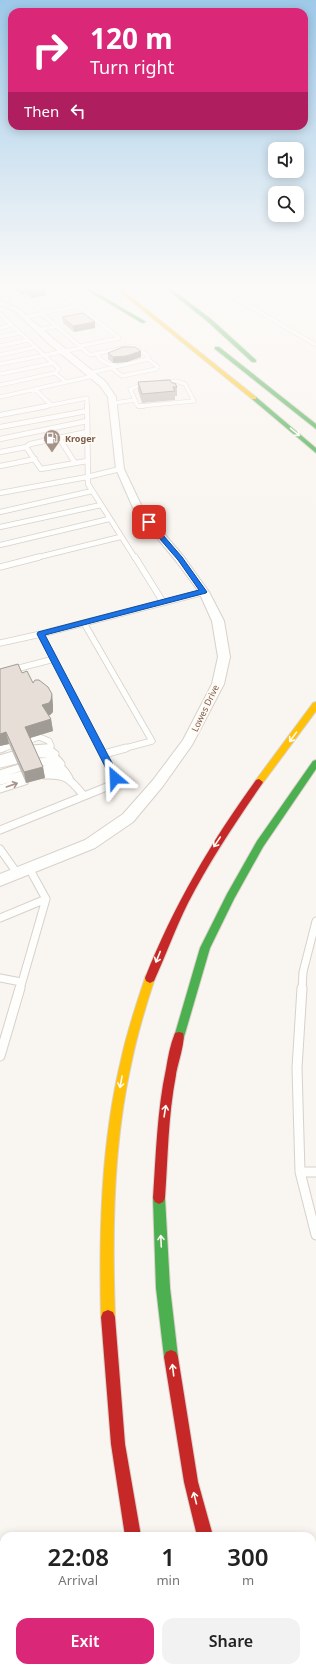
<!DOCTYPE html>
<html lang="en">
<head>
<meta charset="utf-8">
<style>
	:root { --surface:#fff; --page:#f2f2f2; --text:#222; --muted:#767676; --accent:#db2777 }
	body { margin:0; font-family:"Noto Sans",sans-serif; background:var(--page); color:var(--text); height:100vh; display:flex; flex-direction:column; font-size:15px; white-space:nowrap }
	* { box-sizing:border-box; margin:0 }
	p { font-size:13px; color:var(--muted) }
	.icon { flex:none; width:22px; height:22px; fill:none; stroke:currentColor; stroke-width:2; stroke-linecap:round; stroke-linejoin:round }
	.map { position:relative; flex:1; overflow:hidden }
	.drawer { position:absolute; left:0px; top:1532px; width:316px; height:140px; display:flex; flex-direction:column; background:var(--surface); border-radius:12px 12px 0 0; box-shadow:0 2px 10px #0003 }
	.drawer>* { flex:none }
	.guide { position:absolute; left:8px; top:8px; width:300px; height:122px; border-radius:12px; box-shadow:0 2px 10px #0003; background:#db2777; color:#fff; overflow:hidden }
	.buttons { position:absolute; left:268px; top:142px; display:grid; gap:8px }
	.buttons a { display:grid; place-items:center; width:36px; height:36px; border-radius:8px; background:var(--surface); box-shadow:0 2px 10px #0003; font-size:20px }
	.pin { position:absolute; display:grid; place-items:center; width:34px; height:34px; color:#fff; margin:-17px; border-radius:8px; box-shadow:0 2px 6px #0006 }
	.me { position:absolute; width:44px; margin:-22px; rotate:334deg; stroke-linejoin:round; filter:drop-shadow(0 0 3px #0008) }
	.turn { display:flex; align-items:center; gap:14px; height:84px; padding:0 16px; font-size:18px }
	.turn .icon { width:52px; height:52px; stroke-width:2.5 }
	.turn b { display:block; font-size:28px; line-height:34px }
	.then { display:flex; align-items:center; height:38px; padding:0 16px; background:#0003; gap:8px; font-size:15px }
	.eta { display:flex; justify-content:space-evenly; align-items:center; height:68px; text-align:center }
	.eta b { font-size:24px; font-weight:600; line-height:28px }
	.action { display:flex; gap:8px; margin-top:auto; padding:8px 16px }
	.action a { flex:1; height:46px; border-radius:12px; background:var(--accent); color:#fff; font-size:16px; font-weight:600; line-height:46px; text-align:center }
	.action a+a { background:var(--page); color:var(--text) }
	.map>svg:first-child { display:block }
</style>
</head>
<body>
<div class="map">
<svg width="316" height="1672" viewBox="0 0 316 1672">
	<rect width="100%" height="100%" fill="#f9f5f0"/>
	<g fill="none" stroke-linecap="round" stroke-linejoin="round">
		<!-- lane-far4 casing -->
		<g stroke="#d7d1cb" stroke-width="4.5">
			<path id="lane-far4" d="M6,286L44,313
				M50,286L78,306L41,313L90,355L134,346L148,356V359L90,373
				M234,286L224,288L222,290L316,345
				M28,301L62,294
				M78,306L119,338L81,346
				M0,314L59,369L55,373L66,382
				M25,317L42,314
				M0,328L12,325
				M39,330L57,326
				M0,337L20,333
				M0,346L28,340
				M98,353V357C103,362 108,365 115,365
				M0,355L36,347
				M0,364L81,348
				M112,368L122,376L156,369L158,367L148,359
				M0,374L54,363
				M0,385L55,373
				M35,389L51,405
				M0,397L93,376
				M135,400L130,389L147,383
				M114,403L135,400L137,405L140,406L194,401L185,384L176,381L161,382
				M42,407L87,398V407"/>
		</g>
		<!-- lane-far3 casing -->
		<g stroke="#d7d1cb" stroke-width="6">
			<path id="lane-far3" d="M87,406L88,484L135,558
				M139,406H143
				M0,415L47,406
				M0,427L87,411
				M87,432L30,444L26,447L41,469L87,461
				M59,438L75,463
				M0,439L87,421
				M0,452L26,447
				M0,466L35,459
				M0,493L87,477L120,469
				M0,512L92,491
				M0,527L101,505
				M0,545L109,519
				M35,558L120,537"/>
		</g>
		<!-- lane-far2 casing -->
		<g stroke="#d7d1cb" stroke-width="7">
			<path id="lane-far2" d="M135,557L163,602
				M0,567L39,557
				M84,623L152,741L122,749
				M0,643L41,634
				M54,659L100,749
				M0,673L54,659L41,634L204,592
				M27,741L39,737L49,741L51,746
				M0,749L10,746
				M32,749H49"/>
		</g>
		<!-- lane-far1 casing -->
		<g stroke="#d7d1cb" stroke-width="9">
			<path id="lane-far1" d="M47,748L55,754
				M0,749L3,748
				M32,749L45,748
				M34,754C45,753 54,754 61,764
				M104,754L126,748
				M0,759L13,755
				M38,762C54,760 61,764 69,778
				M0,764L16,760
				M41,769L55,768L65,774
				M0,774L19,768
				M44,775C67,774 70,779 84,796
				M0,781L22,775
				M0,789L25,781
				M0,830L109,786L115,778L100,748
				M0,849L17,873
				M0,918L46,899L29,868
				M0,978L21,982
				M20,989L46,899
				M302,989L303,972L316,921"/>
		</g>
		<!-- lane casing -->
		<g stroke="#d7d1cb" stroke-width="11">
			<path id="lane" d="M0,1056L20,988
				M300,1172L297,1068L302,988
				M316,1172H300L316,1235"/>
		</g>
		<!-- street casing -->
		<g stroke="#d7d1cb" stroke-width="2">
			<path id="street" d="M0,300L19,309L55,340L106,382L116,397L124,469L143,509L184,557L209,592L224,621L230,657L224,684L192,745L163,786L133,822L95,848L0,886V874L85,840L123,814L153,780L183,740L212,684L218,657L212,621L199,592L176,561L134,510L116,469L108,397L100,386L49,344L15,311L0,305Z"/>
		</g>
		<!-- fast casing -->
		<g stroke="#dad1cc" stroke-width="2">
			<path id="fast" d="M80,286H85L146,322L142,323Z
				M163,286H167L211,319L256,360V362H252L207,321Z
				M215,347H219L316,424V429L215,349Z
				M252,397H256L316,448V453L252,399Z
				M316,760V769L263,847L234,899L210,948L184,1037L183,1041L179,1042L175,1041L174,1037L200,948L227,894L257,841L313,761Z
				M159,1192L163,1194L165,1198L170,1288L178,1357L176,1362L171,1364L166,1362L164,1357L156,1288L153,1198L155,1194Z
				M156,1668H172L173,1672H157Z"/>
		</g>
		<!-- slow casing -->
		<g stroke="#dad1cc" stroke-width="2">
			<path id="slow" d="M113,286H117L256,397V399H252Z
				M316,702V711L262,784H256L255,782L256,780L313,703Z
				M150,973L154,975L155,978C146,1005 138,1032 132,1060C113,1144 112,1231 115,1317L113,1322L108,1324L103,1322L101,1317C99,1231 101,1144 121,1060C127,1032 136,1005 145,978L146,975Z
				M232,1668H248L249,1672H233Z"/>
		</g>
		<!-- jam casing -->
		<g stroke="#dad1cc" stroke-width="2">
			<path id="jam" d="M259,779L263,782L262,784C235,823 209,862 188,903C175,929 166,955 154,981L150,983L146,981L145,978C173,907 211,842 256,780Z
				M179,1032L183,1033C186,1041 177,1066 176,1075C168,1116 168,1157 165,1198L163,1202L159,1204L155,1202L153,1198C156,1155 157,1111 166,1069C168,1057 170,1045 175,1033Z
				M108,1310L113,1312L115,1317L125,1444L141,1536H125L111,1444L101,1317L103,1312Z
				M171,1350L176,1352L178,1357L198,1482L213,1536H197L184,1482L164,1357L166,1352Z"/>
		</g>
		<!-- lane-far4 -->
		<use href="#lane-far4" stroke="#fefefd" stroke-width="3.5"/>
		<!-- lane-far3 -->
		<use href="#lane-far3" stroke="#fefefd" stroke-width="4.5"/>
		<!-- lane-far2 -->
		<use href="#lane-far2" stroke="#fefefd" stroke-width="5.5"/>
		<!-- lane-far1 -->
		<use href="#lane-far1" stroke="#fefefd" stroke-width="7"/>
		<!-- lane -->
		<use href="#lane" stroke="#fefefd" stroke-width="9"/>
		<!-- street -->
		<use href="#street" fill="#fefefd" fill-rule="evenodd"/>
		<!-- fast -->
		<use href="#fast" fill="#4caf50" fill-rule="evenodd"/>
		<!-- slow -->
		<use href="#slow" fill="#ffc107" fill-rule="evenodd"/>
		<!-- jam -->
		<use href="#jam" fill="#c62828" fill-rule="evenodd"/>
	</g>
	<!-- wall -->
	<path fill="#c6bfb9" d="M13,286H46V295L31,298L25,294L21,295L13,288Z
		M62,317L95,328L74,332L63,323Z
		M141,351V357L127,362L113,363L108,359V353Z
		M138,382L172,383L177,387V396H175V400L142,403L138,390Z
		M22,673L33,683L52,694L53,706V712L50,715H48L51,719L53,731L30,738L43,767L45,778L26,783L9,744L0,746Z"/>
	<!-- shaded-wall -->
	<path fill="#a19b96" d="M24,286L25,294L21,295L20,287Z
		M43,286H46V295L31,298L30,291Z
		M95,322V328L74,332L73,326Z
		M141,351V357L127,362L113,363V357Z
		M52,694L53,706V712L50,715L43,717L42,705Z
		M51,719L53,731L27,739L25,727Z
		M6,732L9,744L0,746V734Z
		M43,767L45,778L26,783L24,772Z"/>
	<!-- building -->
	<path fill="#e6ded7" stroke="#a19b96" d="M19,286H44L45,287L30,291L24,286L20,287Z
		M83,313L95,322L73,326L62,317Z
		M123,347H135L141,351L126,356L113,357L108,353Z
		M170,380L172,383H175L177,387H173L175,391L142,394L138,382Z
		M18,664L22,673L27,671L33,683L35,680H39L48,687L52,694L51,700L49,703L42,705L51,719L25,727L43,767L24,772L6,732L0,734V669Z"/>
	<!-- one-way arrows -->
	<defs><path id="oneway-shaft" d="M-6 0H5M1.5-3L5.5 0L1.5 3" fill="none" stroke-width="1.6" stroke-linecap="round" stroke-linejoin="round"/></defs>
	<g stroke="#fffaf3">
		<use href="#oneway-shaft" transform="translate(295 432) rotate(40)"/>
		<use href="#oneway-shaft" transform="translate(293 737) rotate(126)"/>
		<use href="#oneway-shaft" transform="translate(217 842) rotate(124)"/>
		<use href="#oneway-shaft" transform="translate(158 957) rotate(112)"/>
		<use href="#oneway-shaft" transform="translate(121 1082) rotate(100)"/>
		<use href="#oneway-shaft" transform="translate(165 1111) rotate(-81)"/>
		<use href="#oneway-shaft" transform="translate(161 1241) rotate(-93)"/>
		<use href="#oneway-shaft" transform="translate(173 1370) rotate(-97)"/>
		<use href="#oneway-shaft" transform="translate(195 1498) rotate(-104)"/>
	</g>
	<use stroke="#a8958b" href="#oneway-shaft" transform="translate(12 785) rotate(-19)"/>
	<!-- sky -->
	<linearGradient id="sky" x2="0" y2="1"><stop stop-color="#9ec9e9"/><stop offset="0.55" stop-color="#fcfaf8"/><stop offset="1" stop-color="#fcfaf8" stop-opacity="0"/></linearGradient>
	<rect width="316" height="520" fill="url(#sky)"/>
	<!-- route -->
	<path fill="#1a73e8" stroke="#114b97" d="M147,521H151L182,557L207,592L206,593L45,635L120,778L115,782L111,778L37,634L38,632L199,590L178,560L147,524Z"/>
	<!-- icons -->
	<defs>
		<g id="fuel-pin" transform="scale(0.9)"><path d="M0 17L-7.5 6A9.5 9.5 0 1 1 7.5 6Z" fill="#a69286" stroke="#fffaf3"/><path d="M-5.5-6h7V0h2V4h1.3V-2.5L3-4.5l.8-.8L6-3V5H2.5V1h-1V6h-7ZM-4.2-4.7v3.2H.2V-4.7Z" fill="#fff"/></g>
	</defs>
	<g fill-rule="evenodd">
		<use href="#fuel-pin" x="52" y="438"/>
	</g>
	<g text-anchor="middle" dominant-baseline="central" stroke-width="4" stroke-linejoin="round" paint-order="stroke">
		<!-- far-poi labels -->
		<g font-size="9" font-weight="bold" fill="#7a5c4d" stroke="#fffaf3" text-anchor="start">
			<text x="65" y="438">Kroger</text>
		</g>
		<!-- far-street labels -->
		<g font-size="9" fill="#7a5c4d" stroke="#fffaf3">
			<text transform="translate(205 708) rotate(-64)">Lowes Drive</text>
		</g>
	</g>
</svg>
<div class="buttons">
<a><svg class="icon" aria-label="sound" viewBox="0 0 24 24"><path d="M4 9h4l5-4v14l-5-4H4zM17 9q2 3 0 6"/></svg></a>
<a><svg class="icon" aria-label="search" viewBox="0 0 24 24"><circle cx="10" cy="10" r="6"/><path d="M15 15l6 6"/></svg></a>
</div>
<div class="pin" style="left:149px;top:522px;background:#d93025"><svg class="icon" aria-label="arrive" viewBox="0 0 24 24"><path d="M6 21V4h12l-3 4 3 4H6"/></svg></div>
<svg class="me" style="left:115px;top:778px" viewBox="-20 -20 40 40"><path d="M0-17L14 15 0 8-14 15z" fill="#1a73e8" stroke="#fff" stroke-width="4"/></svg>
<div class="guide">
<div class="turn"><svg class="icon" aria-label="right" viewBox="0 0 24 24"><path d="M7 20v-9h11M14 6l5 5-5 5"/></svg><div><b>120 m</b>Turn right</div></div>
<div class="then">Then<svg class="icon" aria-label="left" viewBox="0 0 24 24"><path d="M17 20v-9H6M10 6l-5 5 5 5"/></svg></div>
</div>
<section class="drawer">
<div class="eta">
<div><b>22:08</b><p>Arrival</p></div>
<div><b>1</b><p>min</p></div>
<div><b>300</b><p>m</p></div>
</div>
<div class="action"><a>Exit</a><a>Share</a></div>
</section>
</div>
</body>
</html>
